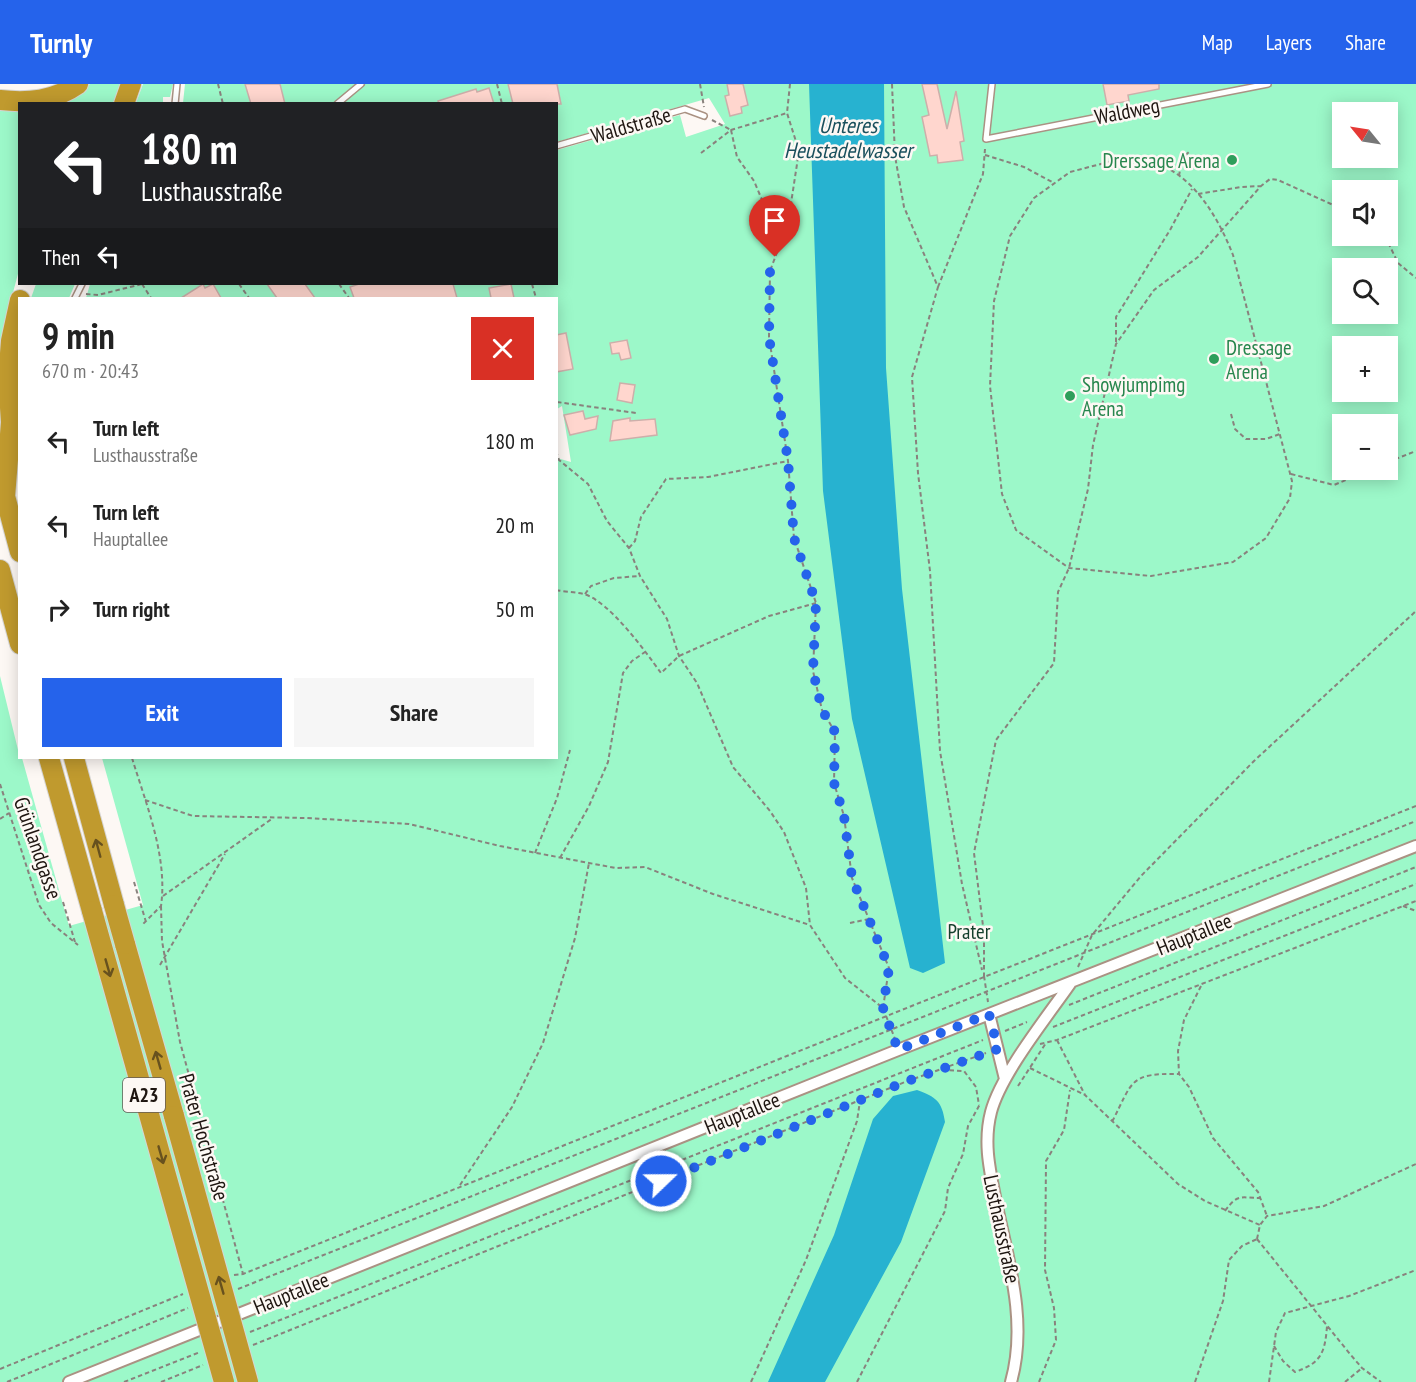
<!DOCTYPE html>
<html lang="en">
<head>
<meta charset="utf-8">
<style>
	:root { --surface:#fff; --page:#f6f6f6; --text:#222; --muted:#767676; --accent:#2563eb }
	body { margin:0; font-family:"PT Sans Narrow",sans-serif; background:var(--page); color:var(--text); height:100vh; display:flex; flex-direction:column; font-size:22px; white-space:nowrap }
	* { box-sizing:border-box; margin:0 }
	p { font-size:20px; color:var(--muted) }
	.icon { flex:none; width:33px; height:33px; fill:none; stroke:currentColor; stroke-width:2; stroke-linecap:round; stroke-linejoin:round }
	.map { position:relative; flex:1; overflow:hidden }
	.side { position:absolute; left:18px; top:213px; width:540px; height:462px; display:flex; flex-direction:column; background:var(--surface); border-radius:0px; box-shadow:0 3px 15px #0003 }
	.side>* { flex:none }
	.top-card { position:absolute; left:18px; top:18px; width:540px; height:183px; border-radius:0px; box-shadow:0 3px 15px #0003; background:#202124; color:#fff; overflow:hidden }
	.needle { width:39px; rotate:300deg }
	.controls { position:absolute; left:1332px; top:18px; display:grid; gap:12px }
	.controls a { display:grid; place-items:center; width:66px; height:66px; border-radius:0px; background:var(--surface); box-shadow:0 3px 15px #0003; font-size:30px }
	.pin { position:absolute; display:grid; place-items:center; width:51px; height:51px; color:#fff; margin:-62px -26px; border-radius:50% 50% 50% 0; rotate:-45deg; box-shadow:0 0 6px #0007 }
	.pin .icon { rotate:45deg }
	.me { position:absolute; width:66px; margin:-33px; rotate:68deg; stroke-linejoin:round; filter:drop-shadow(0 0 4px #0008) }
	.turn { display:flex; align-items:center; gap:21px; height:126px; padding:0 24px; font-size:27px }
	.turn .icon { width:78px; height:78px; stroke-width:2.5 }
	.turn b { display:block; font-size:42px; line-height:51px }
	.then { display:flex; align-items:center; height:57px; padding:0 24px; background:#0003; gap:12px; font-size:22px }
	.round { display:grid; place-items:center; flex:none; width:63px; height:63px; border-radius:0px; background:var(--page) }
	.overview { display:flex; align-items:center; justify-content:space-between; height:102px; padding:0 24px }
	h1 { font-size:36px; font-weight:700; line-height:45px }
	.button { display:flex; gap:12px; margin-top:auto; padding:12px 24px }
	.button a { flex:1; height:69px; border-radius:0px; background:var(--accent); color:#fff; font-size:24px; font-weight:700; line-height:69px; text-align:center }
	.button a+a { background:var(--page); color:var(--text) }
	ul { padding:0; list-style:none }
	li { display:flex; align-items:center; gap:18px; height:84px; padding:0 24px }
	li div { flex:1 }
	li b { display:block; font-size:22px }
	li em { font-style:normal }
	header { display:flex; align-items:center; gap:36px; box-sizing:border-box; height:84px; padding:0 30px; background:var(--accent); color:#fff }
	header strong { font-size:28px }
	nav { display:flex; gap:33px; margin-inline-start:auto; font-size:21px }
	.map>svg:first-child { display:block }
</style>
</head>
<body>
<header>
<strong>Turnly</strong>
<nav><a>Map</a><a>Layers</a><a>Share</a></nav>
</header>
<div class="map">
<svg width="1416" height="1298" viewBox="0 0 1416 1298">
	<rect width="100%" height="100%" fill="#fdf8f4"/>
	<!-- green -->
	<path fill="#9cf8c9" fill-rule="evenodd" d="M90,0H121L113,19L54,20L72,12Z
		M143,0H173L170,13H163V18L168,19H136Z
		M185,0H1416V1298H0V592L20,674H22L69,842L143,821L102,674H556L557,374L571,378L562,322L557,325L556,214H86L90,200H556L557,66L680,31L686,53L725,40L709,14L557,58L556,20L183,19ZM1342,28H1388V74H1342ZM1342,106H1388V152H1342ZM1342,184H1388V230H1342ZM1342,262H1388V308H1342ZM1342,340H1388V386H1342Z
		M0,23L20,25L19,186L6,235L0,272Z
		M36,200H75L69,214H31Z"/>
	<!-- water -->
	<path fill="#27b2d0" d="M809,0H884L886,284L902,505L945,879L923,889L910,884L852,635L823,407Z
		M917,1006C936,1013 942,1017 945,1038L901,1158L825,1298H768L834,1151L873,1035L893,1012Z"/>
	<!-- building -->
	<path fill="#ffd6ce" stroke="#cdafaa" stroke-width="1.5" d="M245,0H280L285,20H251Z
		M508,0H557L561,20H513Z
		M727,0H743L748,21L741,23L742,29L730,32L725,12L729,11Z
		M922,0H937L947,45L956,7L964,57L960,58L963,76L938,79L937,71L930,72L922,33L929,31Z
		M1103,0H1159V5L1128,11L1129,17L1107,21Z
		M489,4L494,20H439L438,17L476,5L477,8Z
		M203,200L205,204L213,200L221,214H181Z
		M267,200H305L315,214H277Z
		M359,200H453L457,214H354L350,203Z
		M511,200L514,214H491L489,204Z
		M566,249L573,285L556,288V251Z
		M627,256L631,274L621,276L619,269L612,270L610,259Z
		M620,299L635,301L632,319L617,316Z
		M583,327L585,335L598,332L596,345L570,351L564,331Z
		M630,334V337L655,335L657,351L610,357L613,337Z"/>
	<g fill="none" stroke-linecap="round" stroke-linejoin="round">
		<!-- service casing -->
		<g stroke="#aa9283" stroke-width="8">
			<path id="service" d="M992,0L986,55L1268,0
				M175,20L177,0
				M337,20L361,0
				M556,62L685,25L704,32
				M75,214L82,200"/>
		</g>
		<!-- minor casing -->
		<g stroke="#aa9283" stroke-width="14">
			<path id="minor" d="M989,930L1005,995
				M69,1298L898,966L1416,762
				M1011,1298C1028,1238 1008,1176 996,1118C990,1087 983,1059 991,1028C1001,990 1047,933 1070,900"/>
		</g>
		<!-- motorway casing -->
		<g stroke="#d6d5d4" stroke-width="22">
			<path id="motorway" d="M0,16C28,19 54,17 78,0
				M124,20L131,0
				M2,401L20,468
				M5,413L11,338L8,294L11,257L20,216
				M0,486L20,560
				M49,674L92,827
				M74,674L114,821
				M125,860L174,1032"/>
		</g>
		<!-- path -->
		<path stroke="#89827d" stroke-width="2" stroke-dasharray="4.5 3" stroke-linecap="butt" d="M218,0L223,20
			M497,0L502,20
			M700,0L704,23
			M790,0L787,29L799,67L788,139L770,187L769,253L788,377L794,454L816,519L813,587L822,626L835,648L834,699L844,732L852,794L889,884L883,924
			M892,0L895,72L904,123L938,203L912,293L918,389L930,487L940,667L962,800L982,886
			M712,36L731,46
			M731,46L737,73L754,97L780,158
			M701,69L731,46L787,29
			M985,71L1024,83L1054,99
			M1120,75C1129,76 1139,75 1148,77C1192,87 1218,133 1233,171L1292,397L1290,414L1266,454L1233,478L1151,492L1069,484L1016,446L1002,410L990,302L994,217L1010,152L1034,114L1070,88Z
			M1179,92L1182,74L1189,68
			M1198,110L1241,103L1261,102
			M1385,152L1398,179L1416,194
			M142,200L151,214
			M239,200L249,214
			M339,200L349,214
			M532,200L536,214
			M938,203L983,90L985,65
			M86,210L98,211L142,200
			M1116,258V233L1170,146L1192,105
			M556,318V334
			M557,318L636,329
			M1231,330L1235,345L1246,355H1266L1280,350
			M556,367L559,376L588,400L607,437L629,464L640,492L667,535L679,572L697,599L733,683L770,727L784,748L806,804L810,841L845,894L883,924L895,955
			M1388,378L1416,367
			M1291,390L1334,401L1370,386
			M629,464L635,457L641,433L666,395L708,393L788,377
			M556,506C565,508 575,508 584,510C610,518 645,567 661,589L679,572L769,532L816,519
			M585,510L591,502L614,494L640,492
			M132,674C146,720 168,773 161,822L143,840
			M0,700L39,821L51,839L78,861
			M145,716L193,732L307,734L409,740L500,762L589,779L616,784L645,783L713,810L810,841
			M0,735L9,729
			M535,769L557,714L570,666
			M560,774L589,722L608,678L623,589L632,577L645,568
			M134,798L146,838
			M163,812L273,734
			M63,818L75,858
			M161,822L162,857L180,958L243,1190
			M1403,822L1416,827
			M850,839L869,835
			M160,881L225,770
			M1078,883L1092,851L1141,792L1254,677L1416,527
			M984,892L988,918
			M984,893V850L974,769L996,656L1054,579L1058,508L1069,484L1088,405L1093,361L1116,260L1154,206L1198,173L1261,102L1270,95L1278,96L1342,125
			M1201,902L1184,936L1178,967L1179,990L1189,1003L1213,1054L1258,1108L1267,1132
			M1069,921L1416,783
			M1053,943L1416,800
			M1005,947L1027,938
			M1057,956L1085,1011L1178,1100L1205,1117L1260,1141
			M1040,960L1057,956L1416,817
			M1030,984L1085,1011
			M942,986L964,987L976,1003L979,1021
			M1018,1002L1046,959
			M1112,1038C1133,997 1129,989 1179,990
			M460,1101L512,1023L543,959L575,854L589,779
			M1225,1127C1238,1109 1240,1114 1261,1114
			M1257,1155L1350,1270L1362,1284L1381,1298
			M1257,1155L1260,1141L1267,1132L1324,1122L1416,1080
			M234,1191L243,1190L984,893L1416,722
			M238,1205L1416,737
			M250,1248L983,956
			M253,1261L905,998L986,969
			M1274,1262L1283,1277L1295,1288C1321,1279 1325,1269 1327,1242
			M0,1285L183,1210
			M7,1298L188,1224
			M124,1298L200,1268
			M161,1298L203,1281
			M751,1298L806,1176L857,1037L860,1017
			M857,1298L945,1127L948,1104L963,1070L968,1042L980,1020
			M1039,1298L1056,1256L1054,1224L1045,1186L1046,1077L1064,1046L1070,1006
			M1195,1298L1223,1217L1229,1176L1242,1162L1257,1155
			M1269,1298L1276,1248L1285,1229L1349,1212L1416,1186
			M1345,1298L1362,1284"/>
		<!-- service -->
		<use href="#service" stroke="#fff" stroke-width="5"/>
		<!-- minor -->
		<use href="#minor" stroke="#fff" stroke-width="10"/>
		<!-- motorway -->
		<use href="#motorway" stroke="#c09a2e" stroke-width="20"/>
		<!-- motorway-bridge casing -->
		<g stroke="#d6d5d4" stroke-width="22" stroke-linecap="butt">
			<path id="motorway-bridge" d="M114,821L125,860
				M92,827L224,1298
				M174,1032L248,1298"/>
		</g>
		<!-- motorway-bridge -->
		<use href="#motorway-bridge" stroke="#c09a2e" stroke-width="20"/>
	</g>
	<!-- one-way arrows -->
	<defs><path id="oneway-shaft" d="M-6 0H5M1.5-3L5.5 0L1.5 3" fill="none" stroke-width="1.6" stroke-linecap="round" stroke-linejoin="round" transform="scale(1.5)"/></defs>
	<g stroke="#67511e">
		<use href="#oneway-shaft" transform="translate(98 764) rotate(-105)"/>
		<use href="#oneway-shaft" transform="translate(108 884) rotate(74)"/>
		<use href="#oneway-shaft" transform="translate(158 976) rotate(-106)"/>
		<use href="#oneway-shaft" transform="translate(161 1071) rotate(74)"/>
		<use href="#oneway-shaft" transform="translate(221 1201) rotate(-106)"/>
	</g>
	<g fill="none" stroke-linecap="round" stroke-linejoin="round">
		<!-- route -->
		<path stroke="#2563eb" stroke-width="10" stroke-dasharray="0 18" d="M661,1097L905,998L998,965L989,930L898,966L883,924L889,884L852,794L844,732L834,699L835,648L822,626L813,587L816,519L794,454L788,377L769,253L770,187L775,173"/>
	</g>
	<!-- markers -->
	<g fill="#2e9e5b" stroke="#fdf8f4" stroke-width="2">
		<circle cx="1232" cy="76" r="6"/>
		<circle cx="1214" cy="275" r="6"/>
		<circle cx="1070" cy="312" r="6"/>
	</g>
	<g text-anchor="middle" dominant-baseline="central" stroke-width="5" stroke-linejoin="round" paint-order="stroke">
		<!-- shield labels -->
		<rect fill="#fdf8f4" stroke="#615954" stroke-width="1.5" x="123" y="994" width="42" height="34" rx="4.5"/>
		<g font-size="20" font-weight="bold" fill="#1e1510">
			<text x="144" y="1011">A23</text>
		</g>
		<!-- street labels -->
		<g font-size="21" fill="#1e1510" stroke="#fdf8f4">
			<text transform="translate(1127 27) rotate(-11)">Waldweg</text>
			<text transform="translate(631 41) rotate(-16)">Waldstraße</text>
			<text transform="translate(38 764) rotate(71)">Grünlandgasse</text>
			<text transform="translate(1194 850) rotate(-22)">Hauptallee</text>
			<text transform="translate(742 1029) rotate(-22)">Hauptallee</text>
			<text transform="translate(204 1053) rotate(74)">Prater Hochstraße</text>
			<text transform="translate(1002 1145) rotate(78)">Lusthausstraße</text>
			<text transform="translate(291 1209) rotate(-22)">Hauptallee</text>
		</g>
		<!-- leisure labels -->
		<g font-size="21" fill="#27864d" stroke="#fdf8f4" text-anchor="start">
			<text x="1220" y="76" text-anchor="end">Drerssage Arena</text>
			<text x="1226" y="263">Dressage<tspan x="1226" dy="24">Arena</tspan></text>
			<text x="1082" y="300">Showjumpimg<tspan x="1082" dy="24">Arena</tspan></text>
		</g>
		<!-- park labels -->
		<g font-size="21" fill="#143f2c" stroke="#fdf8f4">
			<text x="969" y="847">Prater</text>
		</g>
		<!-- water labels -->
		<g font-size="22" font-style="italic" fill="#194f5c" stroke="#fdf8f4">
			<text x="848" y="41">Unteres<tspan x="848" dy="25">Heustadelwasser</tspan></text>
		</g>
	</g>
</svg>
<div class="controls">
<a><svg class="needle" viewBox="-14 -14 28 28"><path d="M0-13l5 13h-10z" fill="#e53935"/><path d="M0 13l5-13h-10z" fill="#767676"/></svg></a>
<a><svg class="icon" aria-label="sound" viewBox="0 0 24 24"><path d="M4 9h4l5-4v14l-5-4H4zM17 9q2 3 0 6"/></svg></a>
<a><svg class="icon" aria-label="search" viewBox="0 0 24 24"><circle cx="10" cy="10" r="6"/><path d="M15 15l6 6"/></svg></a>
<a>+</a>
<a>−</a>
</div>
<div class="pin" style="left:775px;top:173px;background:#d93025"><svg class="icon" aria-label="arrive" viewBox="0 0 24 24"><path d="M6 21V4h12l-3 4 3 4H6"/></svg></div>
<svg class="me" style="left:661px;top:1097px" viewBox="-20 -20 40 40"><circle r="17" fill="#2563eb" stroke="#fff" stroke-width="3"/><path d="M0-11L8 9 0 5-8 9z" fill="#fff"/></svg>
<div class="top-card">
<div class="turn"><svg class="icon" aria-label="left" viewBox="0 0 24 24"><path d="M17 20v-9H6M10 6l-5 5 5 5"/></svg><div><b>180 m</b>Lusthausstraße</div></div>
<div class="then">Then<svg class="icon" aria-label="left" viewBox="0 0 24 24"><path d="M17 20v-9H6M10 6l-5 5 5 5"/></svg></div>
</div>
<section class="side">
<div class="overview"><div><h1>9 min</h1><p>670 m · 20:43</p></div><a class="round" style="background:#d93025;color:#fff"><svg class="icon" aria-label="close" viewBox="0 0 24 24"><path d="M6 6l12 12M18 6L6 18"/></svg></a></div>
<ul>
<li><svg class="icon" aria-label="left" viewBox="0 0 24 24"><path d="M17 20v-9H6M10 6l-5 5 5 5"/></svg><div><b>Turn left</b><p>Lusthausstraße</p></div><em>180 m</em></li>
<li><svg class="icon" aria-label="left" viewBox="0 0 24 24"><path d="M17 20v-9H6M10 6l-5 5 5 5"/></svg><div><b>Turn left</b><p>Hauptallee</p></div><em>20 m</em></li>
<li><svg class="icon" aria-label="right" viewBox="0 0 24 24"><path d="M7 20v-9h11M14 6l5 5-5 5"/></svg><div><b>Turn right</b></div><em>50 m</em></li>
</ul>
<div class="button"><a>Exit</a><a>Share</a></div>
</section>
</div>
</body>
</html>
